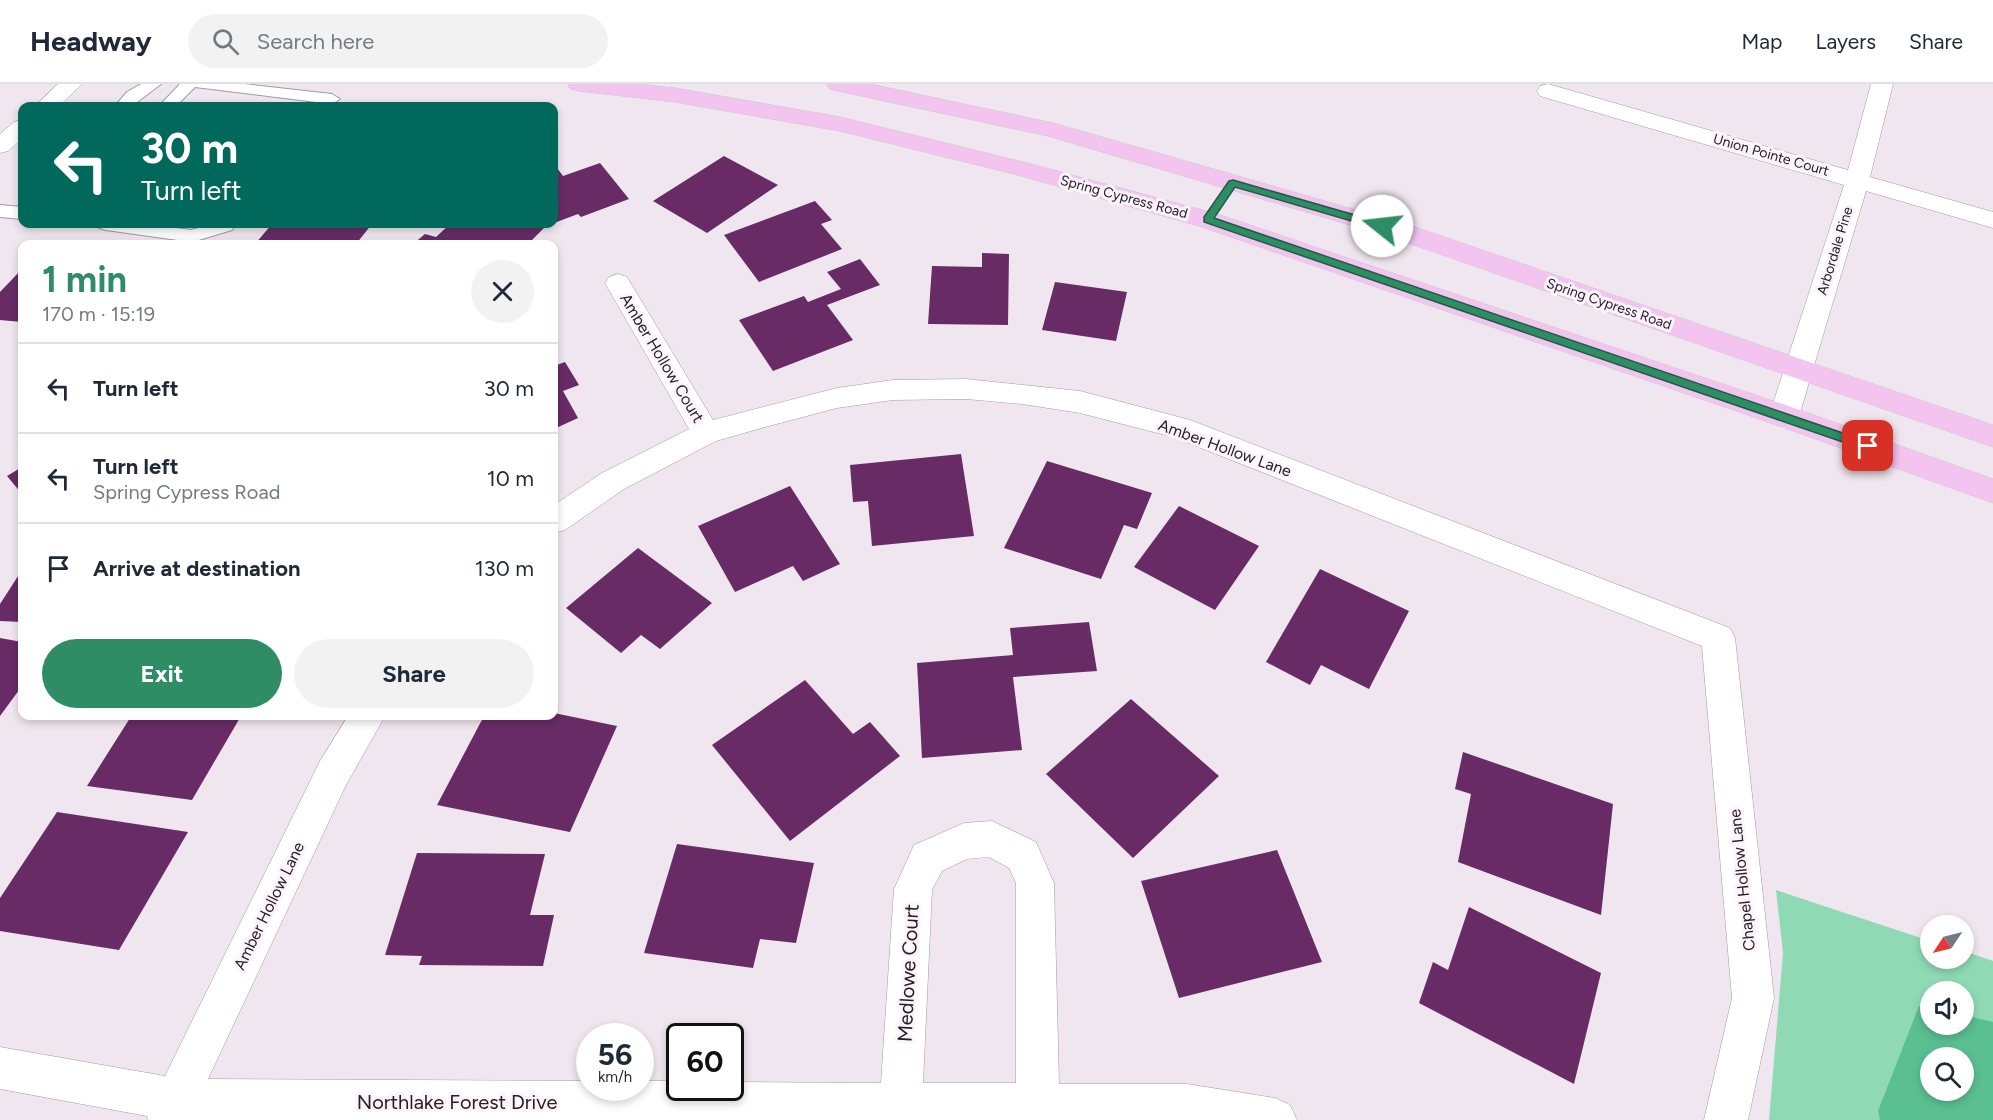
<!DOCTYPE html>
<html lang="en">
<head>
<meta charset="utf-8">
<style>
	:root { --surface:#fff; --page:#f2f2f3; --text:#1f2937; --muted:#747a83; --line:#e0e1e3; --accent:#2f8d65 }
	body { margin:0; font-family:Figtree,sans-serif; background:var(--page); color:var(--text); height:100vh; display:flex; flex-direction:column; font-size:22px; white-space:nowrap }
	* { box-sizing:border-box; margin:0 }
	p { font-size:20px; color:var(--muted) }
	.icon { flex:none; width:33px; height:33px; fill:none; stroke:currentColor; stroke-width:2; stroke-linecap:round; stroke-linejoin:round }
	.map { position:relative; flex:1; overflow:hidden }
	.sheet { position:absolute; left:18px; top:156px; width:540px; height:480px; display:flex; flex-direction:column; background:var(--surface); border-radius:12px; box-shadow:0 3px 9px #0003 }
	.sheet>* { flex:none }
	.top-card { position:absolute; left:18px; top:18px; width:540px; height:126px; border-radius:12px; box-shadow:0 3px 9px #0003; background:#00695c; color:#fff; overflow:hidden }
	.needle { width:39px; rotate:235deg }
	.fabs { position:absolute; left:1920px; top:831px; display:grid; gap:12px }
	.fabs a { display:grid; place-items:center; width:54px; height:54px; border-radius:50%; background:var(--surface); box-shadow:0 3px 9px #0003; font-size:30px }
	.speed { position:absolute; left:576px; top:939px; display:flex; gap:12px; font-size:30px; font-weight:700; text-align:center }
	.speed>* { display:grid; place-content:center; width:78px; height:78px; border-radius:50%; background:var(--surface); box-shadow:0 3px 9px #0003; line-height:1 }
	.speed small { font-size:15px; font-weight:400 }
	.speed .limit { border:3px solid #111; border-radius:9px; background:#fff; color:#111 }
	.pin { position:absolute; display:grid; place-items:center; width:51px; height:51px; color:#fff; margin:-26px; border-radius:12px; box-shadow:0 3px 9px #0006 }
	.me { position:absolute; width:66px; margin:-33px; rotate:286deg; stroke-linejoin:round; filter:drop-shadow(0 0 4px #0008) }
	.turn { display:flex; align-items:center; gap:21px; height:126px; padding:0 24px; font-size:27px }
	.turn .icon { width:78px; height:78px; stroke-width:2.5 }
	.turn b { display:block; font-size:42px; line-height:51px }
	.round { display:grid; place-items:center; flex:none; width:63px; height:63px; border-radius:32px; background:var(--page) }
	.overview { display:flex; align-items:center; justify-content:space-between; height:102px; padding:0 24px }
	h1 { font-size:36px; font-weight:700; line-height:45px; color:var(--accent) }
	.button { display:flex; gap:12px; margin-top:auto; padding:12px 24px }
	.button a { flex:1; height:69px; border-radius:36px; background:var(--accent); color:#fff; font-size:24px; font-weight:700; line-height:69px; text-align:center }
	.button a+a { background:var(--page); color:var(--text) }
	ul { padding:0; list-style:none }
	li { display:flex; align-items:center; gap:18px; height:90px; padding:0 24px; border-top:2px solid var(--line) }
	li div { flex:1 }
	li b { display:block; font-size:22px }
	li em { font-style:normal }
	header { display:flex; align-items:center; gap:36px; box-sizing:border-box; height:84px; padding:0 30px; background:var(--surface); border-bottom:2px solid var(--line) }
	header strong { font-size:28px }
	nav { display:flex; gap:33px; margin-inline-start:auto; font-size:21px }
	.search { width:420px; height:54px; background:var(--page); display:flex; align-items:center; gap:15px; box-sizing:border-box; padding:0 21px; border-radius:33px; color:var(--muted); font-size:22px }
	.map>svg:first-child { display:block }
</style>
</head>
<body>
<header>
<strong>Headway</strong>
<div class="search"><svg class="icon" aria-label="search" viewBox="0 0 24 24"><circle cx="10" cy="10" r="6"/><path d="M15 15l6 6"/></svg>Search here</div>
<nav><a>Map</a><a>Layers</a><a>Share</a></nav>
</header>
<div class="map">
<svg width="1993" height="1036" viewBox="0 0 1993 1036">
	<rect width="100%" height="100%" fill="#f0e6ef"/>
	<!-- green -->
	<path fill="#8fdab4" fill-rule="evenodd" d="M1776,806L1930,857V874H1964V867L1993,877V1036H1769L1783,869ZM1930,908H1964V940H1930ZM1930,974H1964V1006H1930Z"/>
	<!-- water -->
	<path fill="#5ac091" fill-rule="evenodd" d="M1919,922L1930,924V940H1964V931L1993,938V1036H1880L1878,1027ZM1930,974H1964V1006H1930Z"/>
	<!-- building -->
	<path fill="#682b66" d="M724,72L778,101L707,149L653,117Z
		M600,79L629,115L581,133L578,130L554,139V85L557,84L563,92Z
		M815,117L832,136L821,140L842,165L759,198L724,151Z
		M272,140H372L356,160H255Z
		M450,140H492L502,142L505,140H533L545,143L528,160H413L425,150L436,153Z
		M982,169L1009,170L1008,241L928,240L932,182L982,183Z
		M860,175L880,201L827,221L853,256L773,287L739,236L804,212L808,218L841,205L827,188Z
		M22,185V238L0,236V208Z
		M1055,198L1127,208L1116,257L1042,246Z
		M565,278L579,301L563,307L578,334L554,345V282Z
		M961,370L974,452L872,462L868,417L853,418L850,381Z
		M1047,377L1152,409L1137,445L1124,441L1101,495L1004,464Z
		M22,383V410L7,392Z
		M790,402L840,480L803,497L793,482L735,508L698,442Z
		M1179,422L1259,462L1215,526L1134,483Z
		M638,464L712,519L660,565L641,551L621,569L566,524Z
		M1320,485L1409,527L1369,605L1321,581L1310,601L1266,578Z
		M22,486V538L0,537V520Z
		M1089,538L1097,587L1013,593L1022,666L922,674L917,579L1013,571L1010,544Z
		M0,554L22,558V602L0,632Z
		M805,596L853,650L870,638L900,672L790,757L712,661Z
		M1131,615L1219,692L1133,774L1046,690Z
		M554,629L617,642L570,748L437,721L484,632H554Z
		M122,632H241L192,716L87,702L130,634Z
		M1463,668L1613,720L1601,831L1458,778L1471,710L1455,705Z
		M57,728L188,748L119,866L0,847V814Z
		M677,760L814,779L796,859L760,855L753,884L644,869Z
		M1277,766L1322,878L1179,914L1141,797Z
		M417,769L545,770L530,831H554L543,882L419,881L422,872L385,871Z
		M1469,823L1601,889L1574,1000L1419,919L1433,878L1448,886Z"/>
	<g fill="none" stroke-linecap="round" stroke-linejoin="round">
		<!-- service casing -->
		<g stroke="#a39aa2" stroke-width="2">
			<path id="service" d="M141,0H161L132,22H115L127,8Z
				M180,0H244L332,10L340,15L332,20L195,3L176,22H159Z
				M0,121L22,123V135L0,133Z
				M97,140H145L191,146L213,140H236L232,146L192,158L106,146L99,144Z"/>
		</g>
		<!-- minor casing -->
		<g stroke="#a39aa2" stroke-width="1">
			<path id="minor" d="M1548,0L1848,86L1871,0H1893L1870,93L1993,128V144L1866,107L1799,332L1794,340L1784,343L1774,340L1769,332L1844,101L1540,12L1537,7L1540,2Z
				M618,190L627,193L713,336L837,304L893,296L966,295L1080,307L1190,336L1730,544L1735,554L1774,914L1748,1036H1704L1732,914L1702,562L1173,353L1080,329L1022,320L966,315L893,316L837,324L765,343L716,357L624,405L565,446L554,449V421L602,389L689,345L605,199L609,193Z
				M348,632H385L346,701L208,995L590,997V1004H640V997H680V1004H730V998L881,999L894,805L914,761L964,739L992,737L1036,758L1054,799L1059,1000H1187L1275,1014L1290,1021L1297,1036H148L147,1032L0,1005V963L165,992L320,677ZM989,773L1009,784L1016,799V999H923L932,806L942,787L967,775Z"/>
		</g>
		<!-- tertiary casing -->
		<g stroke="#a39aa2" stroke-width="1">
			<path id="tertiary" d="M58,0H82L59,22H35Z
				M22,36V55L8,67L0,69V50L14,38Z"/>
		</g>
		<!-- primary casing -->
		<g stroke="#cac9ca" stroke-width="1">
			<path id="primary" d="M568,0H638L675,4L840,33L1031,80L1217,130L1794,324L1993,395V419L1774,340L1199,142L1014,90L840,47L675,18L579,7L571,5Z
				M827,0H870L1053,39L1412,142L1993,341V363L1394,154L1048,52L838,7L830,5Z"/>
		</g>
		<!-- service -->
		<use href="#service" fill="#fff" fill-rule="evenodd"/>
		<!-- minor -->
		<use href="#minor" fill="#fff" fill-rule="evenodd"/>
		<!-- tertiary -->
		<use href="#tertiary" fill="#fff" fill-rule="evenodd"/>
		<!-- primary -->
		<use href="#primary" fill="#f4c4f1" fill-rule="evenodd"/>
	</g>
	<!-- route -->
	<path fill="#2f8d65" stroke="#1f5c42" stroke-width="1.5" d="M1233,96L1386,140L1387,142L1382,146L1235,103L1214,134L1872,359L1874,362L1872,365H1863L1204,138V133L1229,97Z"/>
	<g text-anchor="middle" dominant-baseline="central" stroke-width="6" stroke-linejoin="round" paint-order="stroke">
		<!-- far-street labels -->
		<g font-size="14" fill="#242023" stroke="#fdf3fc">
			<text transform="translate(1771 71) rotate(16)">Union Pointe Court</text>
			<text transform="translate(1124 113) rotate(15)">Spring Cypress Road</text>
			<text transform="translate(1835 167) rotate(-73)">Arbordale Pine</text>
			<text transform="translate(1609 220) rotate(19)">Spring Cypress Road</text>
		</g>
		<!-- street labels -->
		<g font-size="16" fill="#242023" stroke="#fdf3fc">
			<text transform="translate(662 274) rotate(59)">Amber Hollow Court</text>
			<text transform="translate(1225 364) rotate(20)">Amber Hollow Lane</text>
			<text transform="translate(1742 796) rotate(-96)">Chapel Hollow Lane</text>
			<text transform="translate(269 822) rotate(-64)">Amber Hollow Lane</text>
		</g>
		<!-- near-street labels -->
		<g font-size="20" fill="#242023" stroke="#fdf3fc">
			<text transform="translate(908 889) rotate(-87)">Medlowe Court</text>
			<text x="457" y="1018">Northlake Forest Drive</text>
		</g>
	</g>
</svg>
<div class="fabs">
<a><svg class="needle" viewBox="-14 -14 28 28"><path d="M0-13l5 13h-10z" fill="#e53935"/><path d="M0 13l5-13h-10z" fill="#747a83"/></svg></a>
<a><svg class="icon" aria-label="sound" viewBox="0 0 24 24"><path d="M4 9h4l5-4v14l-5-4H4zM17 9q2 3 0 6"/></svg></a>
<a><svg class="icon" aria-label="search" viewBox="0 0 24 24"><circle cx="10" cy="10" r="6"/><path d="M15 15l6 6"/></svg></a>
</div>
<div class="speed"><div>56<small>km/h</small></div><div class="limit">60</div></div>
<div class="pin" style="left:1868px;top:362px;background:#d93025"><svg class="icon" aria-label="arrive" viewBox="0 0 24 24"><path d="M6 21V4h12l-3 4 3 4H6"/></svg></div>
<svg class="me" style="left:1382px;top:142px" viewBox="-20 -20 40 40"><circle r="19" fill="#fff"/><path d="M0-13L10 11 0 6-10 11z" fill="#2f8d65"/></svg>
<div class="top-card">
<div class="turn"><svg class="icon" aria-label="left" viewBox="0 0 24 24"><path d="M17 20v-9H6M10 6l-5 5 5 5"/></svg><div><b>30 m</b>Turn left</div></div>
</div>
<section class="sheet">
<div class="overview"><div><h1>1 min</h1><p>170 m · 15:19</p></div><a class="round"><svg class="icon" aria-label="close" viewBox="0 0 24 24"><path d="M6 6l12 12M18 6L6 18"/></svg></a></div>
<ul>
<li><svg class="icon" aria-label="left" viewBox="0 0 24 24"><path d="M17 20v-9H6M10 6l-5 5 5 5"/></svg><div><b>Turn left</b></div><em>30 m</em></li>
<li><svg class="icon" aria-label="left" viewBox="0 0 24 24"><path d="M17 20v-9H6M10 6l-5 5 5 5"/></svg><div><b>Turn left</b><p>Spring Cypress Road</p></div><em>10 m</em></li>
<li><svg class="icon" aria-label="arrive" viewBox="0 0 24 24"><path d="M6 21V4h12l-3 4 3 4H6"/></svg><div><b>Arrive at destination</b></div><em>130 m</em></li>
</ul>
<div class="button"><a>Exit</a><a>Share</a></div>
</section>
</div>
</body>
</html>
